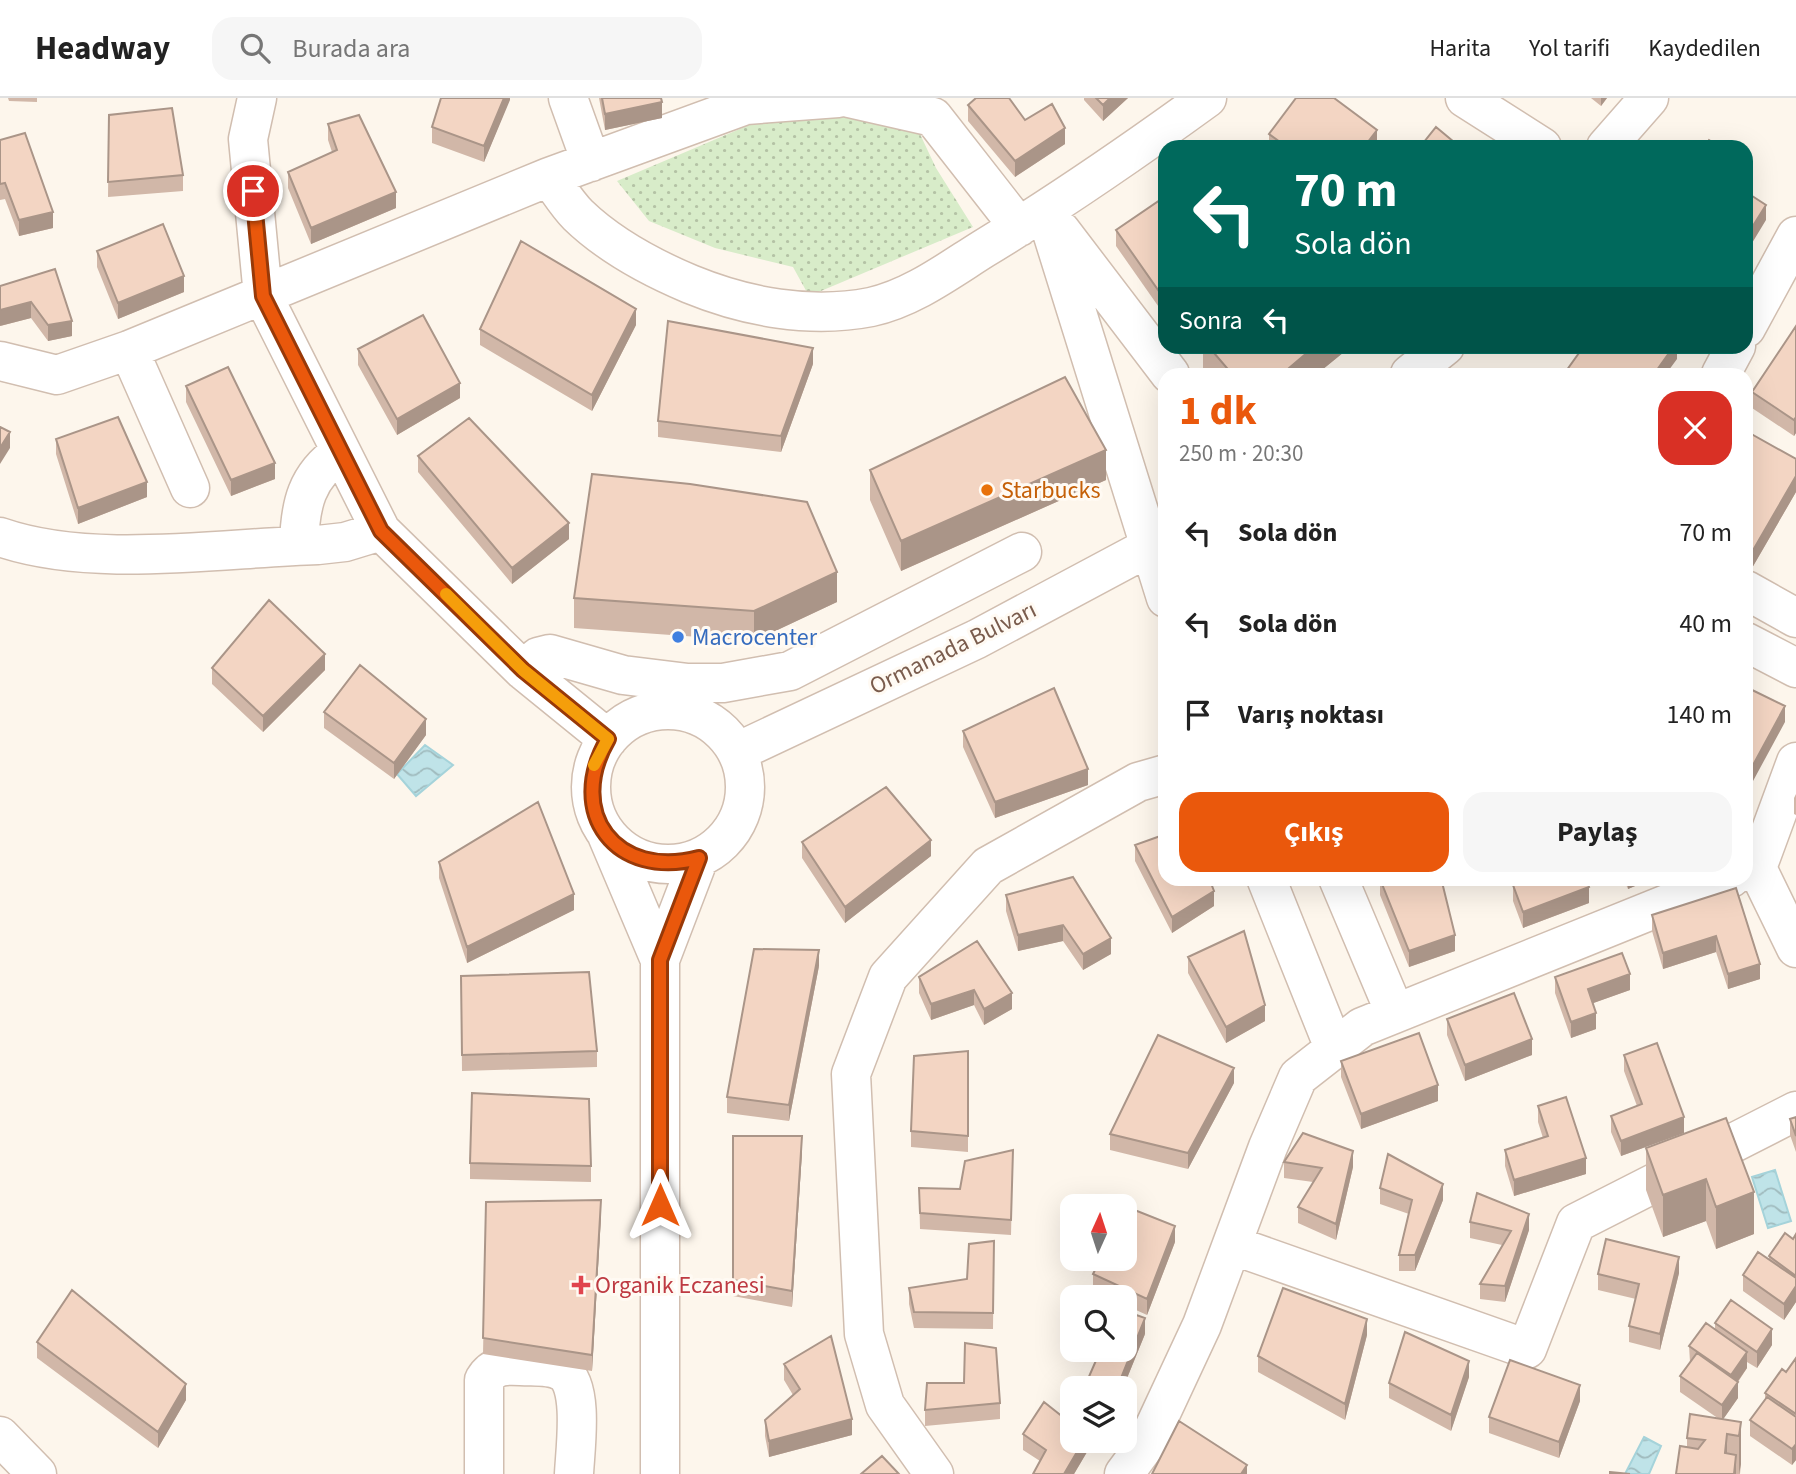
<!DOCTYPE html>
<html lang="tr">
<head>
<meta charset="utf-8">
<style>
	:root { --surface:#fff; --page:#f6f6f6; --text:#222; --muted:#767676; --line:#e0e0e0; --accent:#ea580c }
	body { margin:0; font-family:"Source Sans 3",sans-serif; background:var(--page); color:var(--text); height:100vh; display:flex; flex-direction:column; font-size:26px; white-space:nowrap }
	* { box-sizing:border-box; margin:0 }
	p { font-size:23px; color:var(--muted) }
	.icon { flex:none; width:38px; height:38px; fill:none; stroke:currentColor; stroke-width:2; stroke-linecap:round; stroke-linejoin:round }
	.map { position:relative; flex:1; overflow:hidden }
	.sheet { position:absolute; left:1158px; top:270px; width:595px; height:518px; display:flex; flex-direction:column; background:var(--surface); border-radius:21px; box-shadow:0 7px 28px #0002 }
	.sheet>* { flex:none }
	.top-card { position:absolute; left:1158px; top:42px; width:595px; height:214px; border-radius:21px; box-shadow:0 7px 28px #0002; background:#00695c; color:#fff; overflow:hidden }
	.needle { width:46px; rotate:3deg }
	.tools { position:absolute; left:1060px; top:1096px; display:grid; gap:14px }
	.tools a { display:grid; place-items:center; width:77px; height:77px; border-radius:14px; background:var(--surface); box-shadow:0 7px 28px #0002; font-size:35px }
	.pin { position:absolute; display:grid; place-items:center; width:60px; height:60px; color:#fff; margin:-30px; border:4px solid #fff; border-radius:50%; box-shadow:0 2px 7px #0007 }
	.me { position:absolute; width:77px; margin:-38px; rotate:0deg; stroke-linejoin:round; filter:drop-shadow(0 0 5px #0008) }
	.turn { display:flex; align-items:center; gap:24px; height:147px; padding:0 21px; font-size:32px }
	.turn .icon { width:91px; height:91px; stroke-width:2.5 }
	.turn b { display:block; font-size:49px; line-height:60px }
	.then { display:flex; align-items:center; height:66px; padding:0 21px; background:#0003; gap:14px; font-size:26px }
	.round { display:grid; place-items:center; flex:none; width:74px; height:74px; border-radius:21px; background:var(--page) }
	.headline { display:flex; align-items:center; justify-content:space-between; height:119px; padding:0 21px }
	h1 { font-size:42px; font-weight:700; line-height:52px; color:var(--accent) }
	.button { display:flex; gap:14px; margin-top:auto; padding:14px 21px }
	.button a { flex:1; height:80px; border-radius:21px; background:var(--accent); color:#fff; font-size:28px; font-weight:700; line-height:80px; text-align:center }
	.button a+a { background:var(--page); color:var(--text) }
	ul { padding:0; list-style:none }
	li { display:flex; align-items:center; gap:21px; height:91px; padding:0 21px }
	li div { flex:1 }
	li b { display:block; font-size:26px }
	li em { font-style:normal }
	header { display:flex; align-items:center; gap:42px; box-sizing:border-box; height:98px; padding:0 35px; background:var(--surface); border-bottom:2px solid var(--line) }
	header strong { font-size:33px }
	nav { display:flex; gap:38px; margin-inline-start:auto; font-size:24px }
	.search { width:490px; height:63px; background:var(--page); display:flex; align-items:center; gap:18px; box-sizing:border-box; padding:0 24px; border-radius:21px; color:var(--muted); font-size:26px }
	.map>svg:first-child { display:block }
</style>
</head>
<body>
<header>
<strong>Headway</strong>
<div class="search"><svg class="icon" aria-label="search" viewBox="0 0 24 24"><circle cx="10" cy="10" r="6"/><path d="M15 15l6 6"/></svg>Burada ara</div>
<nav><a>Harita</a><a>Yol tarifi</a><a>Kaydedilen</a></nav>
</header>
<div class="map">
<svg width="1796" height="1376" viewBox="0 0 1796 1376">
	<defs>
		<pattern id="park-dots" width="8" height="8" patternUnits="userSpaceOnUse" patternTransform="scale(1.75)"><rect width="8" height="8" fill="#d8ecc9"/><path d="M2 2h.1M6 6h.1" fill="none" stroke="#b4c2a5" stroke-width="1.8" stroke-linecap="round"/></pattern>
		<pattern id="water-waves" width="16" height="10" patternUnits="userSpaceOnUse" patternTransform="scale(1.75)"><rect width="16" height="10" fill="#bfe3e8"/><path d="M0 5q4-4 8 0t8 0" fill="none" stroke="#a0bbbe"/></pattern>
	</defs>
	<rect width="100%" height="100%" fill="#fdf6ec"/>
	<!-- park -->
	<path fill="url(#park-dots)" d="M775,16L911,17L936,70L973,129L809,198L793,169L715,150L649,123L617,83Z"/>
	<!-- water -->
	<path fill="url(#water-waves)" stroke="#a5d3da" stroke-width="2" d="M425,647L453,667L416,698L397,676Z
		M1775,1072L1791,1123L1768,1130L1752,1079Z
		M1644,1339L1661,1348L1649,1376H1625Z"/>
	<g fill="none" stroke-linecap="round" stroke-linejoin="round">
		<!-- minor casing -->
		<g stroke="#d1beb0" stroke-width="41">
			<path id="minor" d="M257,0L248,41L263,198L381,433L523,572L608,641
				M568,0L591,64
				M849,0L933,19L1019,129
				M1465,0L1542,49
				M1606,49L1649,0
				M549,79L746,7L838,0
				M1045,112L1166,500
				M1061,133L1170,276
				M1746,230L1796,138
				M129,252L190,390
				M0,263L57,277L129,252L549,79C558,91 567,106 578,117C608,146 652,170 690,186C746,209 810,221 871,209C912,200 948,173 983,151C1060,104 1134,53 1207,0
				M1410,276L1445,248
				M1721,276L1736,248
				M0,439C92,471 220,450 318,447L345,444L381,433
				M299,447C300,407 306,378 341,354
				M1746,492L1796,520
				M1746,544L1796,570
				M523,572L538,559L550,556L623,577L688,585H723L790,573L1022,454
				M591 689a77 77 0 1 1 154 0a77 77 0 1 1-154 0Z
				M737,654L977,541L1166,440
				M607,737L660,862
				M1757,770L1796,664
				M1746,774L1757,770L1796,850
				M1266,780L1334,950
				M1338,780L1395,915
				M1232,1147L1527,1251L1576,1125L1796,1013
				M0,1338L37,1376
				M484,1376V1282C493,1267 505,1267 521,1268C535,1269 553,1267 564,1275C584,1289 575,1353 574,1376
				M660,1376V862L699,760
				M934,1376L885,1307L864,1236L851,976L888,879L988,768L1138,684L1166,676
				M1124,1376L1147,1345L1202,1227L1268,1049L1298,979L1362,929L1731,780"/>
		</g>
		<!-- minor -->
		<use href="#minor" stroke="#fff" stroke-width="38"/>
	</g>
	<!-- wall -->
	<path fill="#d1b7a8" d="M8,0H37V4L9,3Z
		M510,0L484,64L432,45V29Z
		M599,0H661L662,20L605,32Z
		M1084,0H1128L1103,23L1084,2Z
		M1591,0H1607L1601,8Z
		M968,7L1025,22L1065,46L1015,79L968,23Z
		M109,17L183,77V93L108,99Z
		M328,26L396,110L311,146L288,90V74L332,54L328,42Z
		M1269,36L1377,48L1376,49H1269Z
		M0,42L53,130L19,138L5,101L0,102Z
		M1166,98L1163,215L1116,148V132Z
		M97,153L184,194L118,221L97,169Z
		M55,171L72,238L48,243L31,220L0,228Z
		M636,227L592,313L480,247V231Z
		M1796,228V335L1794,338L1752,310V294Z
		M1203,248H1344V254L1317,276H1206L1203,273Z
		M358,251L460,300L397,337L358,267Z
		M813,266L781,354L658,339V323Z
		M186,288L275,381L231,398L186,304Z
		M1746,333L1796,361V394L1752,470L1746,466Z
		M56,341L147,399L78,426L56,356Z
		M418,358L569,441L512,486L418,374Z
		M870,372L1106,382L901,473L870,402Z
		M574,500L837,504L754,543L574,530Z
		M212,570L325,572L263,634L212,586Z
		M324,614L426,637L394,681L324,630Z
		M963,633L1088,687L995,720L963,649Z
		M1796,696V717L1794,716V700Z
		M802,744L931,758L845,825L802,760Z
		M1135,747L1214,808L1172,835L1135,763Z
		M439,764L574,812L467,865L439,780Z
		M1073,779L1111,856L1083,872L1063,843L1018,853L1006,813V797Z
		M1623,780H1654L1628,791Z
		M1380,781L1455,853L1409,869L1380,797Z
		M1513,787L1589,805L1523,830L1513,803Z
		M1736,790L1760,881L1728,891L1716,854L1663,871L1652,833V817Z
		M1188,859L1265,923L1226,945L1188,875Z
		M819,868L789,1023L727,1015V999Z
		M461,878L597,953V969L462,973Z
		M919,879L1012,895V911L984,927L974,907L931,922L919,895Z
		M1555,879L1630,892L1593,905L1596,931L1571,940L1555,895Z
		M1447,921L1532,957L1465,983L1447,937Z
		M968,953V1054L911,1049V1033Z
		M1624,957L1684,1035L1621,1058L1611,1034V1018L1637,1008L1624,973Z
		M1341,963L1438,1003L1361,1031L1341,979Z
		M1234,985L1188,1071L1110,1052V1036Z
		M1538,1008L1586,1076L1514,1098L1505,1068V1052L1543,1040L1538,1024Z
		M1796,1019V1054L1790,1037V1021Z
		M1726,1020L1754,1136L1716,1151L1706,1123L1663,1139L1646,1092V1050Z
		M733,1038L802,1054L792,1209L733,1198Z
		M1013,1052L1011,1137L920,1131L919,1090L960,1091Z
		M1284,1064L1353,1069L1336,1142L1298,1125V1109L1313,1084L1284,1080Z
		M470,1065L591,1068V1084L470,1081Z
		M1380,1090L1443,1102L1415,1173H1399V1157L1409,1116L1380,1106Z
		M486,1104L601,1118L592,1273L483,1256Z
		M1470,1124L1529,1132L1505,1204L1480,1201V1186L1502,1147L1470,1140Z
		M1796,1136V1204L1784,1222L1743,1193V1177L1769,1161V1158L1793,1141Z
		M994,1143L993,1231L914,1230L909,1206V1190L967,1181Z
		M1175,1144L1147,1217L1125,1207V1199H1108L1093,1192V1176Z
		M1679,1175L1660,1252L1629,1244V1228L1636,1201L1598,1192V1176Z
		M1715,1225L1772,1247L1757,1270L1747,1264V1270L1738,1284V1300L1723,1321L1741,1324V1366L1740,1376H1676L1687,1349V1340L1719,1321L1680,1294V1278L1690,1264L1689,1248L1715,1232Z
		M1073,1232V1251H1125L1145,1236L1123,1290H1084L1096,1261L1070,1252V1236Z
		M1367,1237L1345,1322L1258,1274V1258Z
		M37,1244L186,1302L158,1350L37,1260Z
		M1796,1260V1362L1792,1367L1750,1338V1322L1765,1301V1295L1786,1274Z
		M784,1266L852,1337L769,1359L765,1338V1322L793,1297L784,1282Z
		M1469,1279L1451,1333L1389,1300V1285Z
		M1580,1303L1559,1360L1489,1335V1319Z
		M1000,1305V1321L925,1328V1312Z
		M1023,1336L1087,1342V1354L1074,1376H1033L1040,1363L1023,1352Z"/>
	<!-- shaded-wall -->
	<path fill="#aa9588" d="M504,0H510V2L484,64V48Z
		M1110,0H1128L1103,23V7Z
		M1601,0H1607L1601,8Z
		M662,4V20L605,32V16Z
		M1065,30V46L1015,79V63Z
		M1377,32V48L1376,49H1364Z
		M396,94V110L311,146V130Z
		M1766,107V122L1746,155V139Z
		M53,114V130L19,138V122Z
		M184,178V194L118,221V205Z
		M1166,198V213L1163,215V199Z
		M31,204V220L0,228V212Z
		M636,211V227L592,313V297Z
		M72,223V238L48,243V227Z
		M1315,248H1344V254L1317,276H1282Z
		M1674,248H1677V261L1666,276H1654Z
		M813,250V266L781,354V338Z
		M460,285V300L397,337V321Z
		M1796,319V335L1794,338V322Z
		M10,334V350L0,366V350Z
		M1106,352V382L901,473V443Z
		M275,365V381L231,398V382Z
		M1796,378V394L1752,470V454Z
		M147,384V399L78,426V410Z
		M569,425V441L512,486V470Z
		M837,474V504L754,543V513Z
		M325,556V572L263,634V618Z
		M1785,608V624L1746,696V680Z
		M426,621V637L394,681V665Z
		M1088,671V687L995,720V704Z
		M931,742V758L845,825V809Z
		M1628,780H1654L1628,791Z
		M1589,789V805L1523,830V814Z
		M1214,793V808L1172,835V819Z
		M574,796V812L467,865V849Z
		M1063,827V843L1018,853V837Z
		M1455,837V853L1409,869V853Z
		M1716,838V854L1663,871V855Z
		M1111,840V856L1083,872V856Z
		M819,852V868L789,1023V1007Z
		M1760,866V881L1728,891V876Z
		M1630,876V892L1588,907V891Z
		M974,892V907L931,922V906Z
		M1012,895V911L984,927V911Z
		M1265,907V923L1226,945V929Z
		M1596,915V931L1571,940V924Z
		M1532,941V957L1465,983V967Z
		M1234,970V985L1188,1071V1055Z
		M1438,987V1003L1361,1031V1016Z
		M1684,1019V1035L1621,1058V1043Z
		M802,1038V1054L792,1209V1193Z
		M1353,1053V1069L1336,1142V1126Z
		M1586,1060V1076L1514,1098V1082Z
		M1706,1081V1123L1663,1139V1097Z
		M1443,1086V1102L1415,1173V1157Z
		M1754,1094V1136L1716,1151V1109Z
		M601,1102V1118L592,1273V1257Z
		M1529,1116V1132L1505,1204V1188Z
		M1175,1128V1144L1147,1217V1201Z
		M1679,1159V1175L1660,1252V1236Z
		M1796,1188V1204L1784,1222V1206Z
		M1145,1220V1236L1123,1290H1117Z
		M1367,1221V1237L1345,1322V1306Z
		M1772,1231V1247L1757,1270V1254Z
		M1747,1254V1270L1731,1293V1277Z
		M1469,1263V1279L1451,1333V1317Z
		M1738,1284V1300L1722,1323V1307Z
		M186,1286V1302L158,1350V1334Z
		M1580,1287V1303L1559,1360V1344Z
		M852,1321V1337L769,1359V1343Z
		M1741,1324V1366L1739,1376V1338Z
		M1727,1336V1376L1725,1355Z
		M1084,1342H1087V1354L1074,1376H1064Z
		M1796,1346V1362L1792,1367V1351Z
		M1736,1357V1376H1734Z
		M1247,1367V1376H1241Z"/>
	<!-- building -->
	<path fill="#f3d5c3" stroke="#aa9588" stroke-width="2" d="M441,0H504L484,48L432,29Z
		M602,0H661L662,4L605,16Z
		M976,0H1009L1025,22L1052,6L1065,30L1015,63L968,7Z
		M1096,0H1110L1103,7Z
		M1296,0H1334L1377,32L1364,49H1287L1269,36Z
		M172,10L183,77L108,84L109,17Z
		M359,17L396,94L311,130L288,74L337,52L328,26Z
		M1436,29L1460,49H1420Z
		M25,35L53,114L19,122L5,85L0,86V42Z
		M1709,42L1721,49H1705Z
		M1746,94L1766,107L1746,139Z
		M1166,98V198L1163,199L1116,132Z
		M163,126L184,178L118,205L97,153Z
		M521,143L636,211L592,297L480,231Z
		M55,171L72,223L48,227L31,204L0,212V188Z
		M423,217L460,285L397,321L358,251Z
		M668,223L813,250L781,338L658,323Z
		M1796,228V319L1794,322L1752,294Z
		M1208,248H1315L1282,276H1232Z
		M1584,248H1674L1654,276H1564Z
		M228,269L275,365L231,382L186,288Z
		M1065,279L1106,352L901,443L870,372Z
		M118,319L147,384L78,410L56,341Z
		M469,320L569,425L512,470L418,358Z
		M0,329L10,334L0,350Z
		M1746,333L1796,361V378L1752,454L1746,450Z
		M592,376L690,386L807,404L837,474L754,513L574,500Z
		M269,502L325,556L263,618L212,570Z
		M360,567L426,621L394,665L324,614Z
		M1746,589L1785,608L1746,680Z
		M1054,590L1088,671L995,704L963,633Z
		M886,689L931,742L845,809L802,744Z
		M538,704L574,796L467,849L439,764Z
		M1166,736V780H1209L1214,793L1172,819L1135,747Z
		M1073,779L1111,840L1083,856L1063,827L1018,837L1006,797Z
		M1381,780H1441L1455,837L1409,853L1380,781Z
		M1531,780H1585L1589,789L1523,814L1513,787Z
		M1736,790L1760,866L1728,876L1716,838L1663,855L1652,817Z
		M1244,833L1265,907L1226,929L1188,859Z
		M977,843L1012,895L984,911L974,892L931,906L919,879Z
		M754,851L819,852L789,1007L727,999Z
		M1622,855L1630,876L1588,891L1596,915L1571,924L1555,879Z
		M589,874L597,953L462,957L461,878Z
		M1514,895L1532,941L1465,967L1447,921Z
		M1419,935L1438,987L1361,1016L1341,963Z
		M1158,937L1234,970L1188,1055L1110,1036Z
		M1657,945L1684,1019L1621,1043L1611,1018L1642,1006L1624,957Z
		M968,953V1038L911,1033L914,958Z
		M472,995L589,1001L591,1068L470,1065Z
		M1566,999L1586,1060L1514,1082L1505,1052L1548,1038L1538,1008Z
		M1796,1019V1038L1790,1021Z
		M1726,1020L1754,1094L1716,1109L1706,1081L1663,1097L1646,1050Z
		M1303,1035L1353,1053L1336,1126L1298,1109L1322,1070L1284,1064Z
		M733,1038H802L792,1193L733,1182Z
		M1013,1052L1011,1122L920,1115L919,1090L960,1091L965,1063Z
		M1388,1056L1443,1086L1415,1157H1399L1412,1102L1380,1090Z
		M1477,1095L1529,1116L1505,1188L1480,1186L1511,1133L1470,1124Z
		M601,1102L592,1257L483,1240L486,1104Z
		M1127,1109L1175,1128L1147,1201L1093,1176L1101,1160H1125V1112Z
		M1785,1135L1793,1141L1796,1136V1178L1769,1158Z
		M1606,1141L1679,1159L1660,1236L1629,1228L1639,1186L1598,1176Z
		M994,1143L993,1215L914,1214L909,1190L967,1181L969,1146Z
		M1758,1154L1796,1180V1188L1784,1206L1743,1177Z
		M1283,1190L1367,1221L1345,1306L1258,1258Z
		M72,1192L186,1286L158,1334L37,1244Z
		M1731,1202L1772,1231L1757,1254L1715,1225Z
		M1125,1213L1145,1220L1117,1290H1084L1101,1251H1125Z
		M1706,1225L1747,1254L1731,1277L1689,1248Z
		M1405,1234L1469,1263L1451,1317L1389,1285Z
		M831,1238L852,1321L769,1343L765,1322L800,1291L784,1266Z
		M965,1245L996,1250L1000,1305L925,1312L927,1285H964Z
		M1697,1255L1738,1284L1722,1307L1680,1278Z
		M1796,1260V1316L1765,1295L1782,1271L1786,1274Z
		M1510,1262L1580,1287L1559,1344L1489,1319Z
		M1767,1299L1796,1319V1346L1792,1351L1750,1322Z
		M1044,1304L1073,1327V1342H1084L1064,1376H1033L1046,1352L1023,1336Z
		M1690,1316L1741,1324L1739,1338L1727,1336L1725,1355L1736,1357L1734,1376H1676L1680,1348L1698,1351L1705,1342L1687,1340Z
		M1179,1323L1247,1367L1241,1376H1152Z
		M882,1358L899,1376H861Z
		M1610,1374L1630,1376H1610Z"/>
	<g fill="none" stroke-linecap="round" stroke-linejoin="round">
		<!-- route casing -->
		<g stroke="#983908" stroke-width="18">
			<path id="route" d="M253,93L263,198L381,433L523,572L608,641C565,715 616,782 699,760L660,862V1107"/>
		</g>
		<!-- route -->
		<use href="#route" stroke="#ea580c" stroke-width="12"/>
		<!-- slow -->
		<path stroke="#f59e0b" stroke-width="12" d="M446,496L523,572L608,641L594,667"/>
	</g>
	<!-- markers -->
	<circle fill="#e8710a" stroke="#fffaf3" stroke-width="2.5" cx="987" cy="392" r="7"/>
	<circle fill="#3f7fe0" stroke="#fffaf3" stroke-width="2.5" cx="678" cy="539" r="7"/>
	<path fill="#e0444e" stroke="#fffaf3" stroke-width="2.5" d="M577.5 1176.5h7v7h7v7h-7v7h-7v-7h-7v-7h7z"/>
	<g text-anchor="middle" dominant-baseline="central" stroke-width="6" stroke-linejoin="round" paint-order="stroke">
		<!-- food labels -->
		<g font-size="24" fill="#c56008" stroke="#fffaf3" text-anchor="start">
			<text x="1001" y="392">Starbucks</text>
		</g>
		<!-- shop labels -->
		<g font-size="24" fill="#366cbe" stroke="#fffaf3" text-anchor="start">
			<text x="692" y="539">Macrocenter</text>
		</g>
		<!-- street labels -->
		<g font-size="24" fill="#7a5c4d" stroke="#fffaf3">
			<text transform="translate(953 550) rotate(-26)">Ormanada Bulvarı</text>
		</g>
		<!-- health labels -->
		<g font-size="24" fill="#be3a42" stroke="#fffaf3" text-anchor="start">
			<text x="595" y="1187">Organik Eczanesi</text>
		</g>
	</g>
</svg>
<div class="tools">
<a><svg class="needle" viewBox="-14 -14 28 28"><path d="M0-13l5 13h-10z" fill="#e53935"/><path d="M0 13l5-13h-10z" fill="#767676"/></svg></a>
<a><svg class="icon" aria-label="search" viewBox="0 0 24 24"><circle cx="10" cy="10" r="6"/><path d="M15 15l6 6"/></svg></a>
<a><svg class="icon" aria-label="layers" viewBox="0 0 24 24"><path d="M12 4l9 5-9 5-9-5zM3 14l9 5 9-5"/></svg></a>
</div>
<div class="pin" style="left:253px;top:93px;background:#d93025"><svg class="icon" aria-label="arrive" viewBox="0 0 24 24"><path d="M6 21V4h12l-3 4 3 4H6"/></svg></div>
<svg class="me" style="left:660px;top:1107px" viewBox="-20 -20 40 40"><path d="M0-17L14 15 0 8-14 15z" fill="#ea580c" stroke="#fff" stroke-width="4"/></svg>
<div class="top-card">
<div class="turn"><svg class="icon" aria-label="left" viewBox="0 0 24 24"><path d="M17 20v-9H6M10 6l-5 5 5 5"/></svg><div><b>70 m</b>Sola dön</div></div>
<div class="then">Sonra<svg class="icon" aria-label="left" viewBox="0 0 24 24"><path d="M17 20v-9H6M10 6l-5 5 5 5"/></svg></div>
</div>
<section class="sheet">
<div class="headline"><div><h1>1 dk</h1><p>250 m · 20:30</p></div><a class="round" style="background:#d93025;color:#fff"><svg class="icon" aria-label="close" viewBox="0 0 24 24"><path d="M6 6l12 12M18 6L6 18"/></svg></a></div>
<ul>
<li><svg class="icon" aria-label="left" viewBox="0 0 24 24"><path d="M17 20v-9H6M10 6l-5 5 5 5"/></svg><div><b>Sola dön</b></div><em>70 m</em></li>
<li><svg class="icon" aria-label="left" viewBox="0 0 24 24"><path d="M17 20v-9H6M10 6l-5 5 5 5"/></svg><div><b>Sola dön</b></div><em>40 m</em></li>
<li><svg class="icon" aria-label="arrive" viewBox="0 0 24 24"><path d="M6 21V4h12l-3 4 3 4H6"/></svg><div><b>Varış noktası</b></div><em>140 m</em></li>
</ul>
<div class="button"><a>Çıkış</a><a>Paylaş</a></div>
</section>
</div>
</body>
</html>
